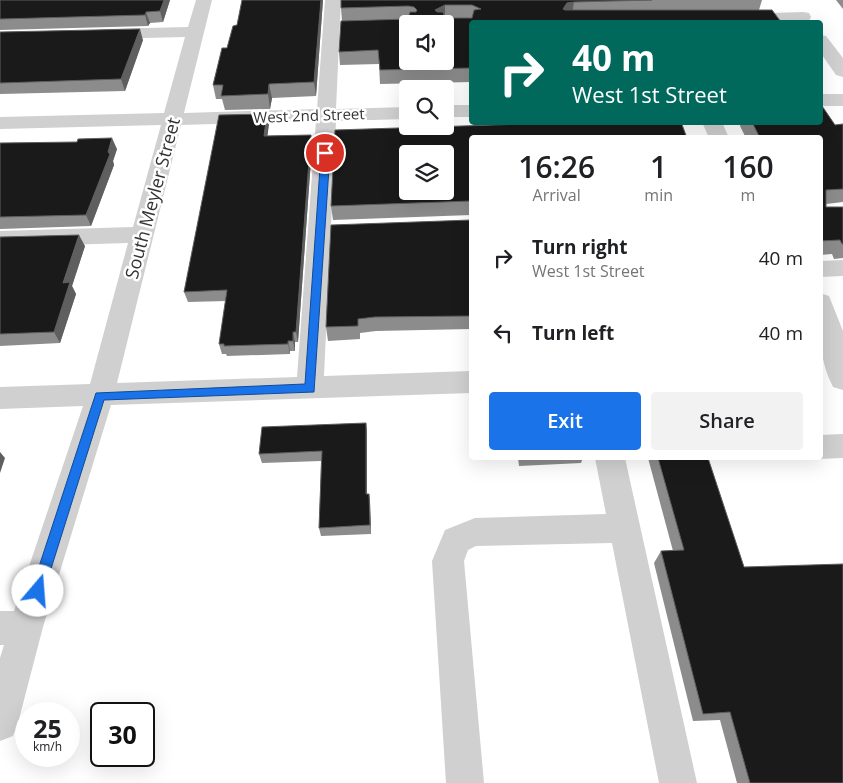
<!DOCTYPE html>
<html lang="en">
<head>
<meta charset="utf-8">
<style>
	:root { --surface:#fff; --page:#f2f2f2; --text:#202124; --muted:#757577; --accent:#1a73e8 }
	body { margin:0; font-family:"Open Sans",sans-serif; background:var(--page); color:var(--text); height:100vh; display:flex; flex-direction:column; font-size:19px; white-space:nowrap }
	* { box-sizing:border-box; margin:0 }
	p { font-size:16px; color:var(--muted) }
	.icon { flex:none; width:28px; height:28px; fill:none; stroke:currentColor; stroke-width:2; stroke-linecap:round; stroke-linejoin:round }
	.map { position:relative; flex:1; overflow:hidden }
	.side { position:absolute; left:469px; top:135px; width:354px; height:325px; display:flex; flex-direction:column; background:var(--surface); border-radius:5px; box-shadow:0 5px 20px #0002 }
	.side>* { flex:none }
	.banner { position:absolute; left:469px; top:20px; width:354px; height:105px; border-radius:5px; box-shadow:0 5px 20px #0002; background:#00695c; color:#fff; overflow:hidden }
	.fabs { position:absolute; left:399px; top:15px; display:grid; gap:10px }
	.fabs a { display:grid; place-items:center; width:55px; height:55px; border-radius:5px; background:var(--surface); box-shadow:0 5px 20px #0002; font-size:25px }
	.speed { position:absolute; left:15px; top:702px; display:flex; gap:10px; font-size:25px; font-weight:700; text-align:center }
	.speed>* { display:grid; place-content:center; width:65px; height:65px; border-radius:50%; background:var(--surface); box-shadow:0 5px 20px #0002; line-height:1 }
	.speed small { font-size:12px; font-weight:400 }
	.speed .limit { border:2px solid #111; border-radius:8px; background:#fff; color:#111 }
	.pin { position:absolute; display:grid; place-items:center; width:42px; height:42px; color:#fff; margin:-21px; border:2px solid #fff; border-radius:50%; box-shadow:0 1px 5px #0007 }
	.me { position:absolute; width:55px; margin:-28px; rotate:18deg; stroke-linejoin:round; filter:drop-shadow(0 0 4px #0008) }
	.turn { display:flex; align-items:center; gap:18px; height:105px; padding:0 20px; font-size:22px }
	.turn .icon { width:65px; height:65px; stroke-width:2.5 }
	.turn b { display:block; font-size:35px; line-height:42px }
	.eta { display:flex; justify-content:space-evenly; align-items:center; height:85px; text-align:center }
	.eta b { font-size:30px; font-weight:600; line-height:35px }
	.button { display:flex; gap:10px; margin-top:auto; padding:10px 20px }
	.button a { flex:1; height:58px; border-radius:5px; background:var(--accent); color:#fff; font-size:20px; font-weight:600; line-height:58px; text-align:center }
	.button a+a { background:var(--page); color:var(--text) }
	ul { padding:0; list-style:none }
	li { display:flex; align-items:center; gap:15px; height:75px; padding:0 20px }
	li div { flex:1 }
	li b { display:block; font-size:19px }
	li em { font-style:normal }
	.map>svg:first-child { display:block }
</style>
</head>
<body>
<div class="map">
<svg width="843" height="783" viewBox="0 0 843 783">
	<rect width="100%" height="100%" fill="#fff"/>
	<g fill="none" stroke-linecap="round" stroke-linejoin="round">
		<!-- minor -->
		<path fill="#d0d0d0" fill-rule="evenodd" d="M196,0H212L184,113L317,109L325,0H341L336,109L408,107V119L336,121L324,376L471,371V393L111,405L43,627L18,723L13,736L0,741V658L4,645H0V611H14L83,406L0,409V387L90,384L128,243L0,247V231L133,227L161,125L0,129V117L164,113L185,37L104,39L98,38L95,34L98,30L104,29L188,27ZM316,121L297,377L117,383L181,125Z
			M803,12L809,13L811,17L809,21L734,22L731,19L734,15L740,14Z
			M820,35L826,36L843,58V77L836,75L820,52Z
			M820,94H843V106H820Z
			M445,105H471V117H445Z
			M702,122H722L729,138H709Z
			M843,260V276L820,277V261Z
			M820,293L829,296L843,331V390L833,387C817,356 820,327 820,293Z
			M843,434V458L820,459L815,458H820V435Z
			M595,458H625L697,783H659L612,543L476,546L468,550L464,561L484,783H446L432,561L445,530L475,518L606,514Z"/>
	</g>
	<!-- wall -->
	<path fill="#8c8c8c" d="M0,0H170L163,22L150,23L148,26L0,30Z
		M323,0L316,96L272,98L270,109L225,110L222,99H216L213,85L237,25Z
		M341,0H762L759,10L471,22V82L380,84L379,64L340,65L339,52L342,21L341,8Z
		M836,0H843V9Z
		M0,32L143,40L125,91L0,94Z
		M741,122H820L835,125L843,124V202L826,204V207H843V258L834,259L832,254L820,255V138H746L740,126Z
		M269,124L267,136L311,135L312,145L298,342H295V351H290V354L227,356L226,354H222L219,344L226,301L188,302L184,292Z
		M471,138V215L333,220L331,206Z
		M0,143L117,149L113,161L114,165L91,226L0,229Z
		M471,220V329L376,331L360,333V339L328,341L326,327Z
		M0,237L85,246L72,286L76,294L60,343L0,346Z
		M366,423L367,432V494H369L370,502L371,534L321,536L319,528L321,461L262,463L259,454Z
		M518,458H583L581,463L519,466Z
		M648,458H708L744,567L843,783H737L720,720L693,721L654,563L661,551H673Z"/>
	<!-- shaded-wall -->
	<path fill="#5f5f5f" d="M164,0H170L163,22L160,11Z
		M321,0H323L316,96L314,82Z
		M574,2L572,15L563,9L567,3Z
		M445,5V18L435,24V10Z
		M146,12L150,23L148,26L145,15Z
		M140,29L143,40L125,91L121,79Z
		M269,84L272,98L270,109L268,94Z
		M267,114L269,124L266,147L264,136Z
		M311,135L312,145L298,342L296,332Z
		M112,138L117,149L113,161L114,165L91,226L86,215Z
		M79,235L85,246L72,286L76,294L60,343L54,332L63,283Z
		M293,332L295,342V351L293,341Z
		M288,341L290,351V354L288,344Z
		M366,423L367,432V502L366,494Z
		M0,452L5,458L0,473Z
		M369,494L370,502L371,534L370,525Z"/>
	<!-- building -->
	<path fill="#1a1a1a" stroke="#5f5f5f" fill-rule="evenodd" d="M0,0H164L160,11L146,12L145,15L0,19Z
		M242,0H321L314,82L269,84L268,94L221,96L223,85H213L222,48H227L233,26L237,25Z
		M341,0H652L574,2L567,3L563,9L565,10H772L781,22H471V68L380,70L378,50L339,52L341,21L408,19L410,12H416L417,10L414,7L408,6L341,8ZM445,5H472L481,9L474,10L472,18H445L443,12H437L435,10ZM408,24H445V61H408Z
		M140,29L121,79L0,83V32Z
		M820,103L835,125L843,124V189L826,190V207H843V244H842L840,240L820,241V138H760L752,122H820Z
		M267,114L264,136L311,135L296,332H293V341H288V344L224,346V344H219L227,290L184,292L219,115Z
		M588,122H681L687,138H471V201L331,206L335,130ZM408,154H445V191H408Z
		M112,138L108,152L110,154L86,215L0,217V143L77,142L78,139Z
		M471,220V316L375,317L358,319V326L326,327L331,225Z
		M79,235L63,283L70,282L54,332L0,334V237Z
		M366,423V494H369L370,525L319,528L322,451L259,454L262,427Z
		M658,458H708L744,567L843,564V783H750L730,712L703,714L661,551L684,550Z"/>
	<!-- route -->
	<path fill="#1a73e8" stroke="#114b97" d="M325,151L330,153L314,392L104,400L44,591L42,596L38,598L33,596L31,591L96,393L305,384L321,153Z"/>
	<g text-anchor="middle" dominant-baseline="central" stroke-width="5" stroke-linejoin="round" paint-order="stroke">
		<!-- far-street labels -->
		<g font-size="15" fill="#333" stroke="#fff">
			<text transform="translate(309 115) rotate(-2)">West 2nd Street</text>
		</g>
		<!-- street labels -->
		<g font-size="18" fill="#333" stroke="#fff">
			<text transform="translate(152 198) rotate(-75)">South Meyler Street</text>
		</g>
	</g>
</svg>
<div class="fabs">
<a><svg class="icon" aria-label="sound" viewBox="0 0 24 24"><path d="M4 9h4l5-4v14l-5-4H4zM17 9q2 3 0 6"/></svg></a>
<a><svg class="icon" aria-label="search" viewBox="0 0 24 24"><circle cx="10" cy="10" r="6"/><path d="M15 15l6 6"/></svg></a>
<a><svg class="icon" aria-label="layers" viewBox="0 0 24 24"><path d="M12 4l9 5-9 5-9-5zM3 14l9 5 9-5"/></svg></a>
</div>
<div class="speed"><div>25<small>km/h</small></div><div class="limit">30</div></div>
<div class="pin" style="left:325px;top:153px;background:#d93025"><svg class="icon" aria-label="arrive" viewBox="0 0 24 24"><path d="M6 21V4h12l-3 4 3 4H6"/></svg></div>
<svg class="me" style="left:38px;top:591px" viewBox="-20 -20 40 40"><circle r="19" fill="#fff"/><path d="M0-13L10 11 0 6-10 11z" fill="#1a73e8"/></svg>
<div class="banner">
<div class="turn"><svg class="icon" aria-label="right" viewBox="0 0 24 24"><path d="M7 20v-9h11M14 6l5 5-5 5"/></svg><div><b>40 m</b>West 1st Street</div></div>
</div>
<section class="side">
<div class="eta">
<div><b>16:26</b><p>Arrival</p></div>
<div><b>1</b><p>min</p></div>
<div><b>160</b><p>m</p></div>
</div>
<ul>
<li><svg class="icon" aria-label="right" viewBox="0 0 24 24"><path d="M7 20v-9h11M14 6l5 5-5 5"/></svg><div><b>Turn right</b><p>West 1st Street</p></div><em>40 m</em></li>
<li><svg class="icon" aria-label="left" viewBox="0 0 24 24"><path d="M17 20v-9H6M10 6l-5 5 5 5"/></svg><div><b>Turn left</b></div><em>40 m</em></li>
</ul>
<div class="button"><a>Exit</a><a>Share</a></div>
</section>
</div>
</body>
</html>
